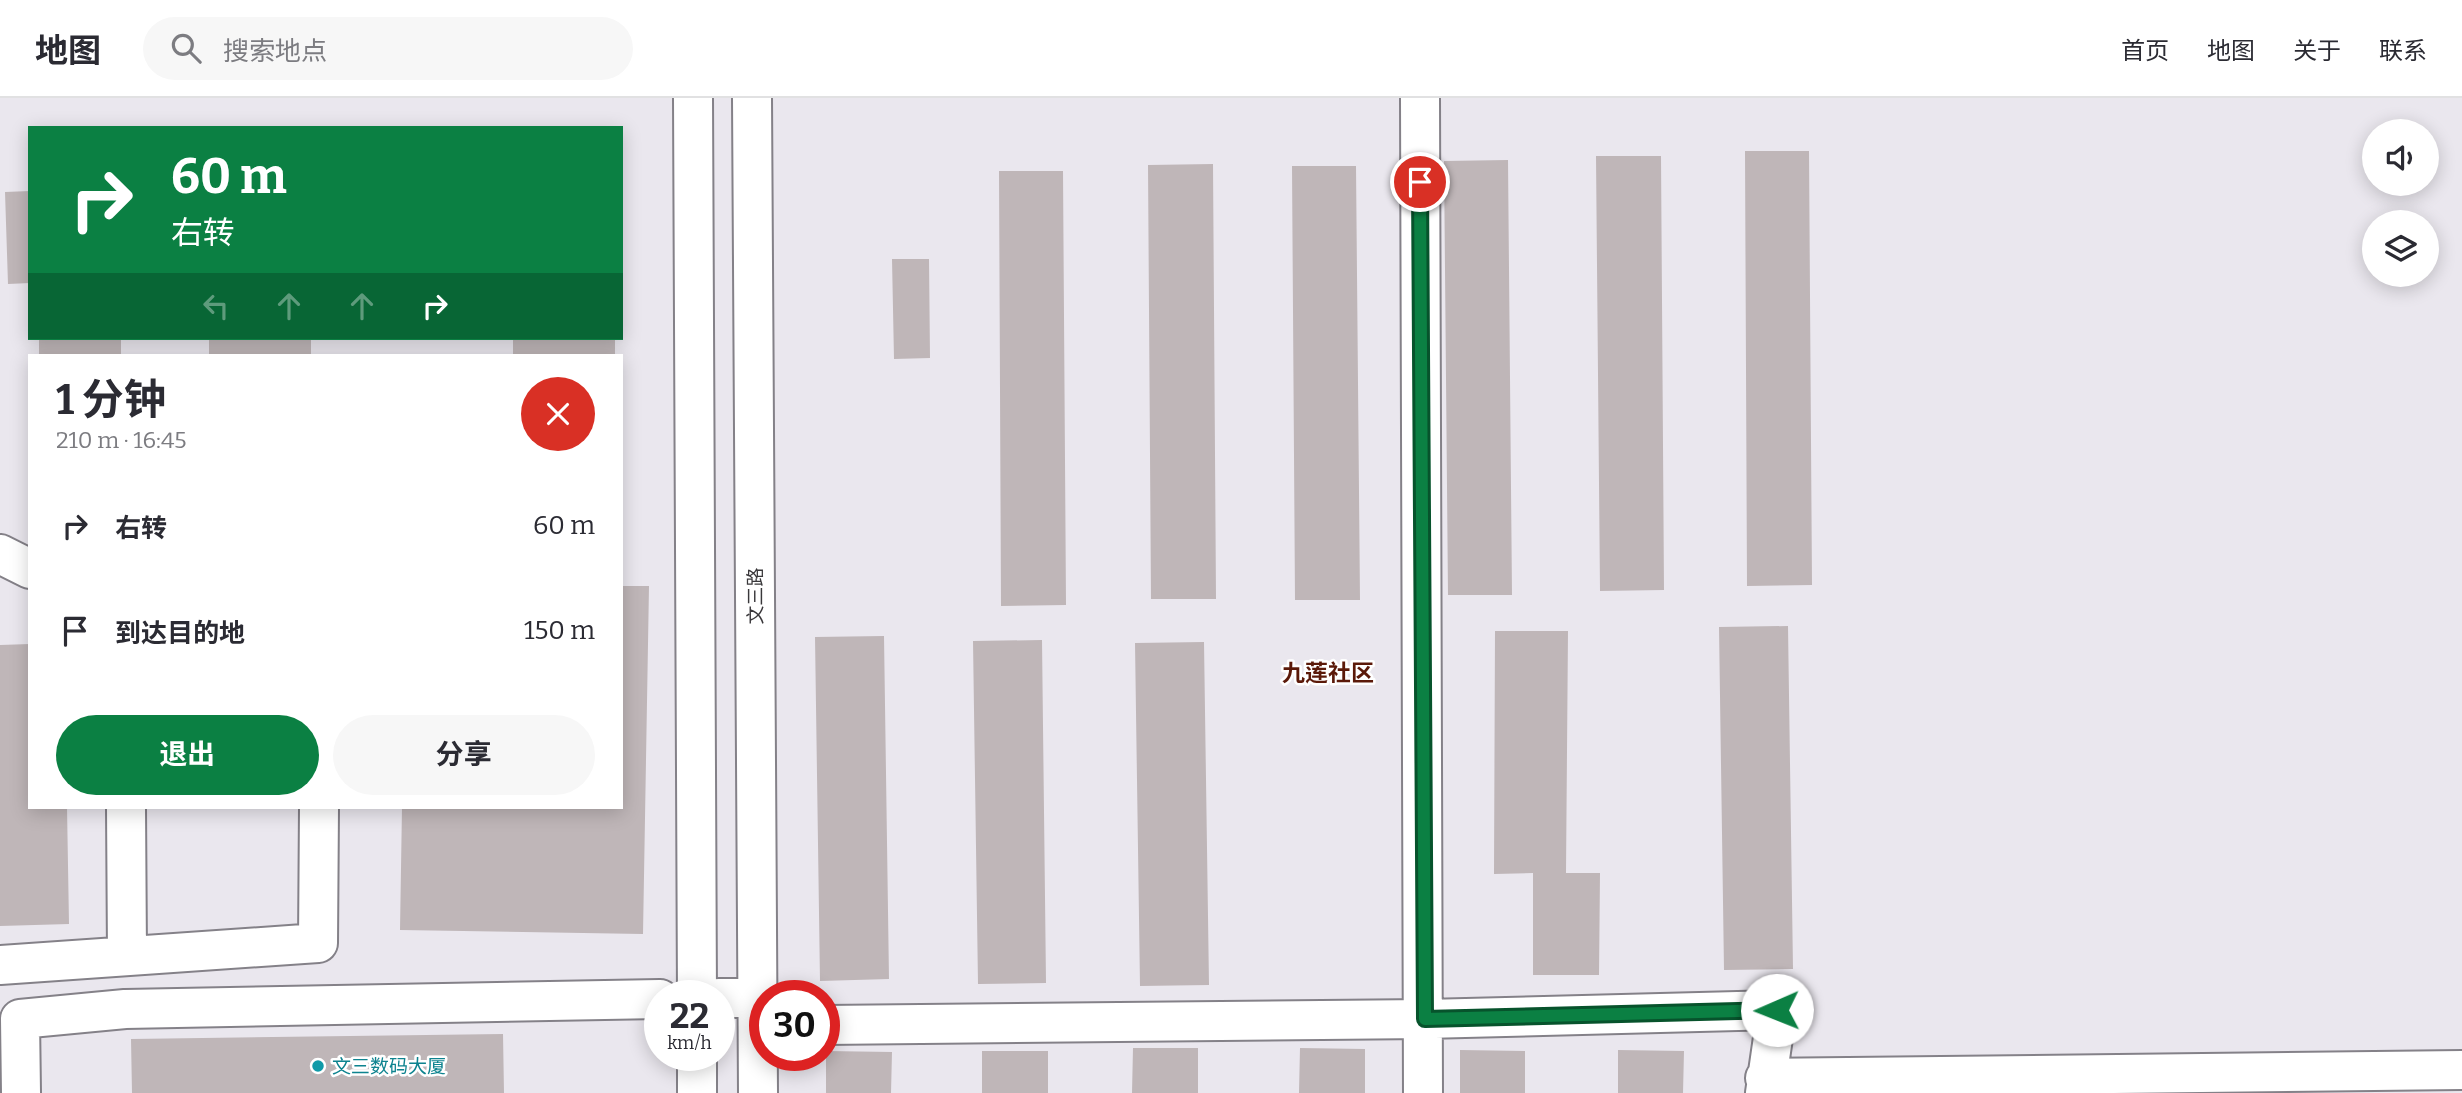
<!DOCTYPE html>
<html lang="zh">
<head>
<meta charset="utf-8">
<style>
	:root { --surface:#fff; --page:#f7f7f7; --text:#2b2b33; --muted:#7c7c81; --line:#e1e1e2; --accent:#0b8043 }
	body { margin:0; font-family:Bitter,"Noto Sans SC",serif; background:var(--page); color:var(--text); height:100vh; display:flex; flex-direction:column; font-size:26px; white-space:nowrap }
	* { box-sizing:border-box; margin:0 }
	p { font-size:23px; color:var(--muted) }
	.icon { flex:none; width:38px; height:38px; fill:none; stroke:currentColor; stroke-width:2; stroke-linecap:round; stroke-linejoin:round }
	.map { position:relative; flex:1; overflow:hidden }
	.details { position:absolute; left:28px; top:256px; width:595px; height:455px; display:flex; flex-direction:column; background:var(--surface); border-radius:0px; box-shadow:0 4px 18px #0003 }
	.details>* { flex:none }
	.banner { position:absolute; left:28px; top:28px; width:595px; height:214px; border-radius:0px; box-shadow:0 4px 18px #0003; background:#0b8043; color:#fff; overflow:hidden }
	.controls { position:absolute; left:2362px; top:21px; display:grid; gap:14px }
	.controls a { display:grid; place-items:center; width:77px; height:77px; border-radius:50%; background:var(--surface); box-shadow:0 4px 18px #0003; font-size:35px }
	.speed { position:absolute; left:644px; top:882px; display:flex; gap:14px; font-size:35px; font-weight:700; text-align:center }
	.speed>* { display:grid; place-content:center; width:91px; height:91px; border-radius:50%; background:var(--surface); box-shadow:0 4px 18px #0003; line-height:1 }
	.speed small { font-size:18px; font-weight:400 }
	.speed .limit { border:10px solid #d22; background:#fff; color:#111 }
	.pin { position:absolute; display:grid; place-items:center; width:60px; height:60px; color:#fff; margin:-30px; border:4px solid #fff; border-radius:50%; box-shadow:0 2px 7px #0007 }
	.me { position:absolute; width:77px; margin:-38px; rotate:269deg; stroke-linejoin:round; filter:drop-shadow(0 0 5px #0008) }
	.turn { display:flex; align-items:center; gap:24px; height:147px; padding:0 28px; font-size:32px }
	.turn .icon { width:91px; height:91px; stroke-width:2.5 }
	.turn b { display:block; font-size:49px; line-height:60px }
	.lanes { display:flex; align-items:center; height:66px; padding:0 28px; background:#0003; justify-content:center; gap:35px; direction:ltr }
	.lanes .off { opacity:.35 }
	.round { display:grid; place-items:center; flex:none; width:74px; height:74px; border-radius:37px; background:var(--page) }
	.summary { display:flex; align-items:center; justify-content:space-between; height:119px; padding:0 28px }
	h1 { font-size:42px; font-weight:700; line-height:52px }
	.primary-button { display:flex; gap:14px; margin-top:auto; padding:14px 28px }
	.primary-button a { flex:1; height:80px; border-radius:42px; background:var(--accent); color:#fff; font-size:28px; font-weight:700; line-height:80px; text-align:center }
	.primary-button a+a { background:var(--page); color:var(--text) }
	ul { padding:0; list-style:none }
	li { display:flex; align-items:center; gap:21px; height:105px; padding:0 28px }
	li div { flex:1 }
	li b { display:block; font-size:26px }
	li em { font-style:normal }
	header { display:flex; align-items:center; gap:42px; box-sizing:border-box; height:98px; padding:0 35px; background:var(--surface); border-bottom:2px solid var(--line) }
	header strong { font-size:33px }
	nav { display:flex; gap:38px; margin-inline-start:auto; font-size:24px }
	.search { width:490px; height:63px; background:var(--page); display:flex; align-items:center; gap:18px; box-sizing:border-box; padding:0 24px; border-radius:38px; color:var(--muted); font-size:26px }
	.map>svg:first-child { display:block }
</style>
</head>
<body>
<header>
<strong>地图</strong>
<div class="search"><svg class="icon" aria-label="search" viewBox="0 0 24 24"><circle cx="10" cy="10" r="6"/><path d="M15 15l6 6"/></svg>搜索地点</div>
<nav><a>首页</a><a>地图</a><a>关于</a><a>联系</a></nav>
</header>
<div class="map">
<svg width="2462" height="995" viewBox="0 0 2462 995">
	<rect width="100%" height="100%" fill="#eae7ee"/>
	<!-- building -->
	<path fill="#bfb6b8" d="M1745,53H1809L1812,487L1747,488Z
		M1596,58H1661L1664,492L1600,493Z
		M1508,62L1512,497H1448L1444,63Z
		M1213,66L1216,501H1151L1148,67Z
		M1292,68H1356L1360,502H1295Z
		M999,73H1063L1066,507L1001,508Z
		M30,93V185L8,186L5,94Z
		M892,161H929L930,260L894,261Z
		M39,240H121V257H39Z
		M209,240H311V257H209Z
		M513,240H615V257H513Z
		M621,488H649L643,836L400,832L402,709H621Z
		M1788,528L1793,871L1724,872L1719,529Z
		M1495,533H1568L1566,775H1600L1599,877H1533V775L1494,776Z
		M884,538L889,881L820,883L815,539Z
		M1042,542L1046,885L978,886L973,543Z
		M1204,544L1209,887L1140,888L1135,545Z
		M30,546V709H67L69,826L0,828V547Z
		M503,936L504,995H132L131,941Z
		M1133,950H1198V995H1132Z
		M1300,950L1365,951V995H1299Z
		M1460,952L1525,953V995H1460Z
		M1618,952L1684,953L1683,995H1618Z
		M826,953L892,954L891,995H826Z
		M982,953H1048V995H982Z"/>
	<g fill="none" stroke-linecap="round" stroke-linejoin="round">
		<!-- minor casing -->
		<g stroke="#848188" stroke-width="42">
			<path id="minor" d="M1420,0L1423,995
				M0,456L30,471
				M126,709L127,857
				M0,867L318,845L319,709
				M719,900H758
				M824,927L1425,921L1777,912L1765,995
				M1765,980L2462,972
				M21,995L20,921L125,911L660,901"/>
		</g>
		<!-- major casing -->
		<g stroke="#848188" stroke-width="42">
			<path id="major" d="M693,0L697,898
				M752,0L758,995
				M697,957V995"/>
		</g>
		<!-- minor -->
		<use href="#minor" stroke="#fff" stroke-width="38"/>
		<!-- major -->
		<use href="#major" stroke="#fff" stroke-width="38"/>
	</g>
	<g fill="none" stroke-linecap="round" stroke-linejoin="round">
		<!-- route casing -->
		<g stroke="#07532c" stroke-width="18">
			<path id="route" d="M1420,84L1425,921L1777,912"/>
		</g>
		<!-- route -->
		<use href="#route" stroke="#0b8043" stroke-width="12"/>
	</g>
	<!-- markers -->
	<circle fill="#0f9aa8" stroke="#fff" stroke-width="2.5" cx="318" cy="968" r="7"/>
	<g text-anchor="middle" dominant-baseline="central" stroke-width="5" stroke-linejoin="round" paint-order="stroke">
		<!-- street labels -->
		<g font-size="19" fill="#3a383b" stroke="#fff">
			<text transform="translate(755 498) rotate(-90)">文三路</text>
		</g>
		<!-- culture labels -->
		<g font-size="19" fill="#0d838f" stroke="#fff" text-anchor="start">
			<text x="332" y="968">文三数码大厦</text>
		</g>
		<!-- quarter labels -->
		<g font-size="23" font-weight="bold" fill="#5b1909" stroke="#fff">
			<text x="1328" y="575">九莲社区</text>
		</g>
	</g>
</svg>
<div class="controls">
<a><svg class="icon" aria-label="sound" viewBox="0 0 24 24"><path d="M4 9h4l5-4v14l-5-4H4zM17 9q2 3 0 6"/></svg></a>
<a><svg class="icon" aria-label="layers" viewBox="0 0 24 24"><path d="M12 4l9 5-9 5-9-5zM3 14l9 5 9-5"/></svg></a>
</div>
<div class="speed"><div>22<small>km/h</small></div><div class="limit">30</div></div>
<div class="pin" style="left:1420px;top:84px;background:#d93025"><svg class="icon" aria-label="arrive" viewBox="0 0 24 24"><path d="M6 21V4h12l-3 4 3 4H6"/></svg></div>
<svg class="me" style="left:1777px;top:912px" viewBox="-20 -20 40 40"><circle r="19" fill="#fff"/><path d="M0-13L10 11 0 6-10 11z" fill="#0b8043"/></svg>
<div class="banner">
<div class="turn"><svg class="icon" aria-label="right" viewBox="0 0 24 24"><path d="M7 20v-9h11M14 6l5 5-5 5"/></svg><div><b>60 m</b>右转</div></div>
<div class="lanes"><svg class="icon off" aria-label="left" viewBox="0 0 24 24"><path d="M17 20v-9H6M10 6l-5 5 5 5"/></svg><svg class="icon off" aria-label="ahead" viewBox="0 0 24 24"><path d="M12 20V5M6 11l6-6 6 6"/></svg><svg class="icon off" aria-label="ahead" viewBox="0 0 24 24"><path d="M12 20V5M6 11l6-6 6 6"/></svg><svg class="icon" aria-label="right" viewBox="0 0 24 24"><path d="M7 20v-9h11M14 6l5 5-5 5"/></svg></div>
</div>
<section class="details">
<div class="summary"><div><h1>1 分钟</h1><p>210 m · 16:45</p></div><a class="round" style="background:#d93025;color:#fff"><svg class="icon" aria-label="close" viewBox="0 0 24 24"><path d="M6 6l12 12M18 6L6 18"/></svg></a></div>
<ul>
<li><svg class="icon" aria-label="right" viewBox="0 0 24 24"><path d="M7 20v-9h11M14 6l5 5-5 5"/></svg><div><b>右转</b></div><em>60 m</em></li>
<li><svg class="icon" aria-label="arrive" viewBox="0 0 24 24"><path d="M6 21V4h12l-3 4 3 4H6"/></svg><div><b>到达目的地</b></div><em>150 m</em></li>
</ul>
<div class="primary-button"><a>退出</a><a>分享</a></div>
</section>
</div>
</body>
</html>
